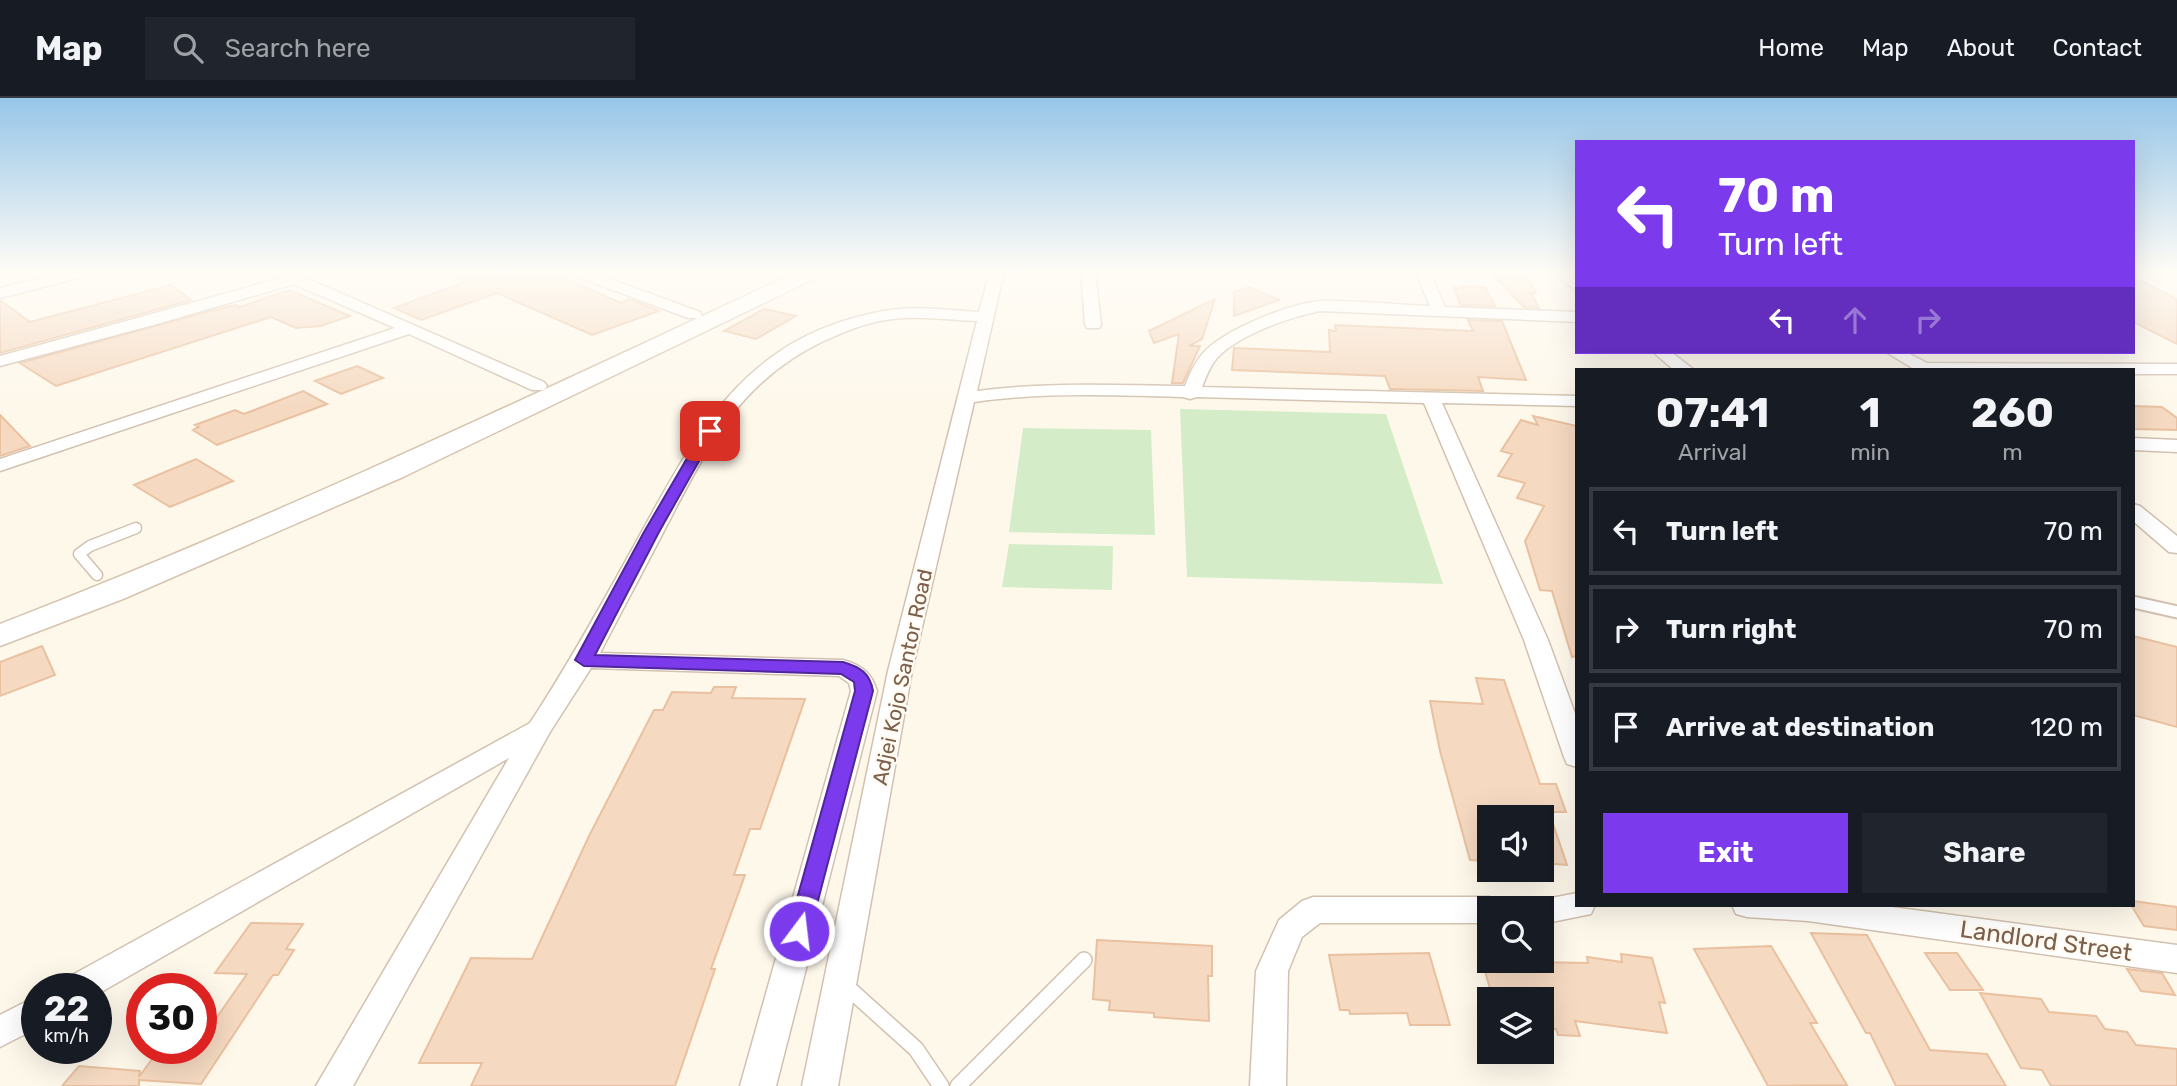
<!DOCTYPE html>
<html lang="en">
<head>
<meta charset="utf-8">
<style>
	:root { --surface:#171b24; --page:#20242c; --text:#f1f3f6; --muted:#9ea1a6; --line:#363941; --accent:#7c3aed }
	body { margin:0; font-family:Rubik,sans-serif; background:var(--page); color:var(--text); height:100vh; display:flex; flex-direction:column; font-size:26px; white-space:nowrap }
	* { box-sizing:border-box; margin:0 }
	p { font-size:23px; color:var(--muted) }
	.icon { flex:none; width:38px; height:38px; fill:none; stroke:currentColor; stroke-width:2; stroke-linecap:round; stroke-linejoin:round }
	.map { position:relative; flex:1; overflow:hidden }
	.side { position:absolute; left:1575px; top:270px; width:560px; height:539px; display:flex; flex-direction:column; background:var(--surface); border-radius:0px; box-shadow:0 7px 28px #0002 }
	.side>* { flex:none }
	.hud { position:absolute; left:1575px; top:42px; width:560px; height:214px; border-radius:0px; box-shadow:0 7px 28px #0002; background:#7c3aed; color:#fff; overflow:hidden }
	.fabs { position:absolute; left:1477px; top:707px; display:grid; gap:14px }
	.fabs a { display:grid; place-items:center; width:77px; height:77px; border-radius:0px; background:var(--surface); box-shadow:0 7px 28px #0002; font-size:35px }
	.speed { position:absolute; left:21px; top:875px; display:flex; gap:14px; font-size:35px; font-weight:700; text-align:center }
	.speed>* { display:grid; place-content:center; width:91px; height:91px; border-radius:50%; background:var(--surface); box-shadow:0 7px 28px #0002; line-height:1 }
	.speed small { font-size:18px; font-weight:400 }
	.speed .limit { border:10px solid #d22; background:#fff; color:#111 }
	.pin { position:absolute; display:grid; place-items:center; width:60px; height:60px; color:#fff; margin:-30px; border-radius:14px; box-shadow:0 4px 10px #0006 }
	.me { position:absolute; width:77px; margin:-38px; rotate:15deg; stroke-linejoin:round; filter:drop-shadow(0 0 5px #0008) }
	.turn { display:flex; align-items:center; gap:24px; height:147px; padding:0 28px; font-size:32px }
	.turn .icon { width:91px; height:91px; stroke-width:2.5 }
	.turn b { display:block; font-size:49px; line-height:60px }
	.lanes { display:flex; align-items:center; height:66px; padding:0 28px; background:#0003; justify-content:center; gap:35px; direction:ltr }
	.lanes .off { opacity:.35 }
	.eta { display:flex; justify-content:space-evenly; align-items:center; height:119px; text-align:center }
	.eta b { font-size:42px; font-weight:700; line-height:49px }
	.cta { display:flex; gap:14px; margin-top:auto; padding:14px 28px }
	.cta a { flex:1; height:80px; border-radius:0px; background:var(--accent); color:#fff; font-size:28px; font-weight:700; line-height:80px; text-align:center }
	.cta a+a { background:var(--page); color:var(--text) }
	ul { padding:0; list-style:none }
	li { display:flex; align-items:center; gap:21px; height:88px; margin:0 14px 10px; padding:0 14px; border:4px solid var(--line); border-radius:0px }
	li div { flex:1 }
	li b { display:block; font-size:26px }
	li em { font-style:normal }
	header { display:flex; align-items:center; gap:42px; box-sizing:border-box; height:98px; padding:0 35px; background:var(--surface); border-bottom:2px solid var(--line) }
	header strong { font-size:33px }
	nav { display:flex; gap:38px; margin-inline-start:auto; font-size:24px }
	.search { width:490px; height:63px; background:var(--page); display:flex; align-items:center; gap:18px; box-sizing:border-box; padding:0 24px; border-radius:0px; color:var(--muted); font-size:26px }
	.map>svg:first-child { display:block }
</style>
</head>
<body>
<header>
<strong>Map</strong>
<div class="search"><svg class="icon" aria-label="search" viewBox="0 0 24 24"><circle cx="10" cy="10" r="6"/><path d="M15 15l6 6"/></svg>Search here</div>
<nav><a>Home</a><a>Map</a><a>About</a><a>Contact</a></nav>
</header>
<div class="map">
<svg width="2177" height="988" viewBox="0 0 2177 988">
	<rect width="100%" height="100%" fill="#fef8eb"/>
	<!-- green -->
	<path fill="#d4edc8" d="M1180,311L1386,316L1443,486L1187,479Z
		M1023,330L1151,332L1155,437L1009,434Z
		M1009,446L1113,448L1112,492L1002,489Z"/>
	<!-- building -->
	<path fill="#f5d9c1" stroke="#e9c1a0" stroke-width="2" d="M449,173H548L621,205L630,201L659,213L592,237L497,195L421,222L394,210L468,183L449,176Z
		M1489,173L1525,174L1536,195H1531L1539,210L1524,209Z
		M2133,179L2177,201V246L2133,224Z
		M171,187L191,202L0,255V202L30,224Z
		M1461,188L1485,189L1495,208L1461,207L1454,190H1462Z
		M1250,189L1279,202L1234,218V194Z
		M289,192L350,218L321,228L296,230L271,219L56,288L20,265L206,214L236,207L240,209Z
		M1215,201L1202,241L1189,248H1200L1183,285H1172L1179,236L1154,245L1149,233Z
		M764,211L796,218L756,241L724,233Z
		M1468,222L1502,223L1526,282L1478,279L1483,293L1390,291L1385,278L1232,272L1234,250L1330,254L1329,232L1336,233L1335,227L1473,233Z
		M357,268L383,280L341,296L315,283Z
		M303,293L327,306L217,347L193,332L199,329L195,327L235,312L244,316Z
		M2133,308L2162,309L2177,320V332L2133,331Z
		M0,317L30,348L0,358Z
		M1533,318L1577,328V558L1572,559L1552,493L1540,492L1525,443L1544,408L1517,400L1525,385L1498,378L1512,356L1501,353L1521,322L1538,327Z
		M196,361L233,383L170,409L134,387Z
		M2133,538L2177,549V629L2133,617Z
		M42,548L55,577L0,598V564Z
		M1476,580L1504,582L1540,686H1556L1566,714H1549L1567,767L1542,765V719H1489V763L1470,762L1440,653L1430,603L1483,606Z
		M714,589H736L732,600L805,601L760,731H750L734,777H745L711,871H715L675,988H471L482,965H419L471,860L532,861L589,738L654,612H663L672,594L711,595Z
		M2133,803L2177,809V832L2144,828L2131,807Z
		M251,825L303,826L286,851L294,852L278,877H273L201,986L139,982V988H62L79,968L140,973L139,979L160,950H201V918L217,919L247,876L215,875Z
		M1811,835L1867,837L1930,952L1987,956L2006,988H1896L1870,935H1866Z
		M1097,842L1212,848V878H1208L1209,923L1154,919V915L1109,912L1110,903L1093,901Z
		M1771,848L1817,925H1810L1847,987L1768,988L1694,851Z
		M1429,855L1450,927H1410L1407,915L1350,916L1349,912H1340L1329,857Z
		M1925,855H1957L1983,892H1950Z
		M1621,856L1652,860L1665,905L1659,904L1667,935L1575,923L1580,938L1558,937L1556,931H1542V901H1493L1482,863L1588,865L1587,859L1622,864Z
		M2127,871L2162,875L2175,897L2141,893Z
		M1980,895L2041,901L2049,914L2096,918L2105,931L2127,934L2136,947L2177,951V988H2051L2042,972L2021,970Z"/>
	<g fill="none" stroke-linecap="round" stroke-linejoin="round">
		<!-- lane-far3 casing -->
		<g stroke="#d2c1af" stroke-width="10">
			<path id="lane-far3" d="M1214,175L1226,173"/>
		</g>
		<!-- lane-far2 casing -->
		<g stroke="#d2c1af" stroke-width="13">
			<path id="lane-far2" d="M97,477L79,456L90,448L136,430"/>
		</g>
		<!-- lane-far1 casing -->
		<g stroke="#d2c1af" stroke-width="15">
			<path id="lane-far1" d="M2133,504L2177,514"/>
		</g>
		<!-- lane casing -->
		<g stroke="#d2c1af" stroke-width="18">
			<path id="lane" d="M845,887L916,951L941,988
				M958,988L1084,862"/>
		</g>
		<!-- street casing -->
		<g stroke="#d2c1af" stroke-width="3">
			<path id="street" d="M72,173H96L94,176L0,200V190Z
				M276,173H290L544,284L547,288L544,292H532L409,236L0,373V361L395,230L294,186L157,226L0,268V258L281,180L277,178Z
				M568,173H588L700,214L702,217L700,220H688L570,176Z
				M990,173H1004L977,293C1046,284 1115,287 1185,288C1190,275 1196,261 1207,251C1230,230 1290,205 1321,203C1357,202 1394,207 1430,208L1415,173H1429L1445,209L1577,214V224L1320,213C1290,219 1238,237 1217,260C1210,268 1206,279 1202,289L1577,298V308L1442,305L1548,542L1577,621V669L1567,666L1564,659L1524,542L1424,305L1197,299L1190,301L1183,299C1113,297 1044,294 974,304L912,573L838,988H802L888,573L977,223C947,222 916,217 886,222C865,225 846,233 826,242C740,282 709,347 667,427C645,470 622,512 600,555L843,562C861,567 872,575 877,593L776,988H740L851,593L849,585L839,578L591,570L550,634L353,988H316L509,660L96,897V891H61L65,881L530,625C566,570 598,513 630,455C694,340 739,239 884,213C915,207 948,212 979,214Z
				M1081,173H1095L1101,227L1099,230H1087L1085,227Z
				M1550,173H1566L1577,181V193Z
				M1653,254H1671L1693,271H1673Z
				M1886,254H1906L1927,265L2177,266V276H2133V271H1914Z
				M2133,340L2177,342V354L2133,352Z
				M2133,406L2140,408L2177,438V455L2169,454L2133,423Z
				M1577,795V807H1595L1591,816L1542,826V810H1528L1531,804Z
				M1313,799H1489L1500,803L1504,810H1489V825H1320L1302,839L1288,873L1286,988H1250L1256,873L1279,822L1302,803Z
				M1732,807H1877L2177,847V875L1808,823L1747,819L1736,816Z
				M37,898V930L0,949V917Z"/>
		</g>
		<!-- secondary casing -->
		<g stroke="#d7c3ae" stroke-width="3">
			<path id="secondary" d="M799,173H825L822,177L403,379L123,501L0,548V526C272,421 535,296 799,173Z"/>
		</g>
		<!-- lane-far3 -->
		<use href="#lane-far3" stroke="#fff" stroke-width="8"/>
		<!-- lane-far2 -->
		<use href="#lane-far2" stroke="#fff" stroke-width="10"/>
		<!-- lane-far1 -->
		<use href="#lane-far1" stroke="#fff" stroke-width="11"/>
		<!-- lane -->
		<use href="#lane" stroke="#fff" stroke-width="15"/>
		<!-- street -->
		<use href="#street" fill="#fff" fill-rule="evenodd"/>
		<!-- secondary -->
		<use href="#secondary" fill="#fff" fill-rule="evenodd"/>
	</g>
	<!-- sky -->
	<linearGradient id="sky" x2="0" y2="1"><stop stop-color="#97c6e9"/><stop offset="0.56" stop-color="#fffcf6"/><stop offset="1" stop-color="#fffcf6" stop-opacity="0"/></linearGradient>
	<rect width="2177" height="311" fill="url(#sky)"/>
	<!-- route -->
	<path fill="#7c3aed" stroke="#51269a" stroke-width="2" d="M710,329L716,333L659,434L595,557L843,564C860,569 870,575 873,593L810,833L807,839L799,842L791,839L788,833L855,593L854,584L841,576L584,568L575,562L644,434L703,333Z"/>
	<g text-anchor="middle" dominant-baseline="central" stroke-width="5" stroke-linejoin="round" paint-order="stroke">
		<!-- street labels -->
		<g font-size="21" fill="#7c604b" stroke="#fffbf3">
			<text transform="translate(902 579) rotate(-78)">Adjei Kojo Santor Road</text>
		</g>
		<!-- near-street labels -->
		<g font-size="24" fill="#7c604b" stroke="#fffbf3">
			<text transform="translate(2046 843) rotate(8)">Landlord Street</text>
		</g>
	</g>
</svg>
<div class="fabs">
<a><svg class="icon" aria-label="sound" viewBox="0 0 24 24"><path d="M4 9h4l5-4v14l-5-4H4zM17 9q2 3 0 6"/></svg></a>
<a><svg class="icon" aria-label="search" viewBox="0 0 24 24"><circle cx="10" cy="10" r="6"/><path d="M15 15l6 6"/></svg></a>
<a><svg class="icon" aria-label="layers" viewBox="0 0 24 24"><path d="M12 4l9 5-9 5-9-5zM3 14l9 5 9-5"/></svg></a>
</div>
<div class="speed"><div>22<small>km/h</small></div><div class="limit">30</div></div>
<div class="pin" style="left:710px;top:333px;background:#d93025"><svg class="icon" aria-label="arrive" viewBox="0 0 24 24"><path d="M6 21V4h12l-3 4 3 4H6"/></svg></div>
<svg class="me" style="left:799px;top:833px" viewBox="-20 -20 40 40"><circle r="17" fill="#7c3aed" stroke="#fff" stroke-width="3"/><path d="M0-11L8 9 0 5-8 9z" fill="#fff"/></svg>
<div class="hud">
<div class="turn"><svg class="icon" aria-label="left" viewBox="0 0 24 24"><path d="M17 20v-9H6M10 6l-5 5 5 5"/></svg><div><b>70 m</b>Turn left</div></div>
<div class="lanes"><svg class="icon" aria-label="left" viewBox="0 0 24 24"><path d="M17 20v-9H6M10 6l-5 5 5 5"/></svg><svg class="icon off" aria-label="ahead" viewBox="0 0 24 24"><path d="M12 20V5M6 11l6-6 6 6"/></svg><svg class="icon off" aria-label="right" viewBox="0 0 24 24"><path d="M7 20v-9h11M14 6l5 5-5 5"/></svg></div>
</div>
<section class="side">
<div class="eta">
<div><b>07:41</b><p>Arrival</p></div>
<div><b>1</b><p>min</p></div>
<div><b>260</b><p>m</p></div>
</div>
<ul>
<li><svg class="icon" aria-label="left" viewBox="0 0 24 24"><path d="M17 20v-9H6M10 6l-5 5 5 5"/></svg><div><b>Turn left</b></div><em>70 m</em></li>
<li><svg class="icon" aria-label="right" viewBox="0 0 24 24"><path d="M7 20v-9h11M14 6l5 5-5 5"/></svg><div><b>Turn right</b></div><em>70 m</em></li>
<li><svg class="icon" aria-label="arrive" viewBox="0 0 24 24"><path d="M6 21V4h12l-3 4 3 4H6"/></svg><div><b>Arrive at destination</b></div><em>120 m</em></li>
</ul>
<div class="cta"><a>Exit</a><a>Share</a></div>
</section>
</div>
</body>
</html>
